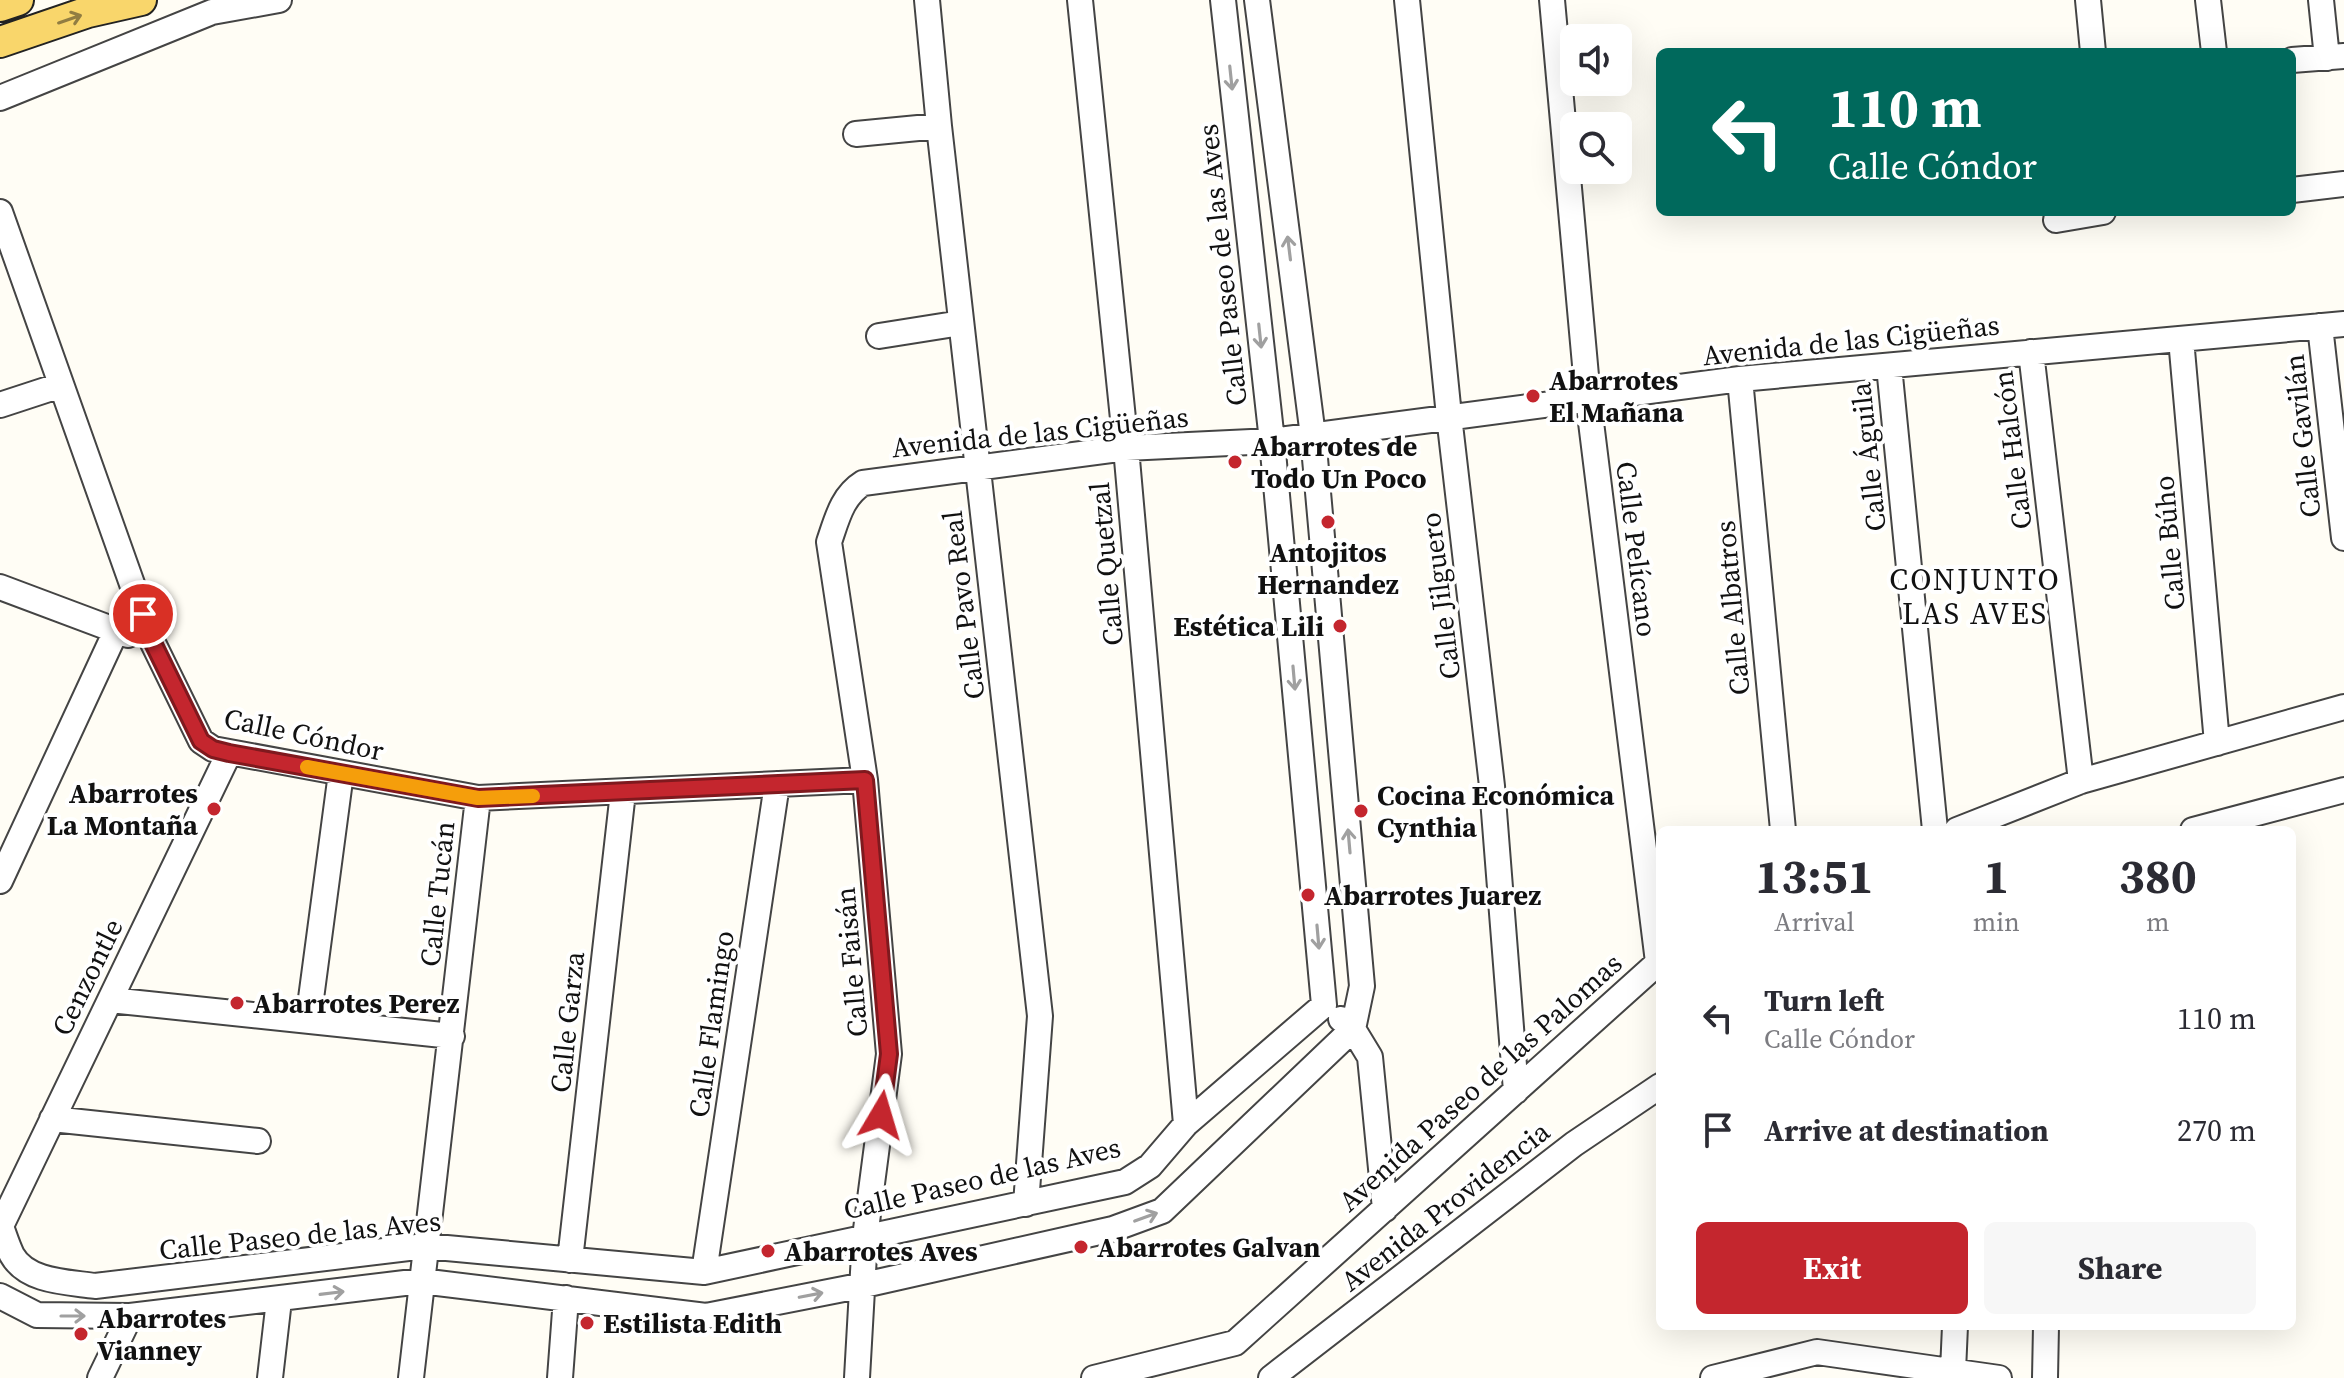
<!DOCTYPE html>
<html lang="en">
<head>
<meta charset="utf-8">
<style>
	:root { --surface:#fff; --page:#f7f7f7; --text:#2b2b33; --muted:#7c7c81; --accent:#c4262e }
	body { margin:0; font-family:"Source Serif 4",serif; background:var(--page); color:var(--text); height:100vh; display:flex; flex-direction:column; font-size:30px; white-space:nowrap }
	* { box-sizing:border-box; margin:0 }
	p { font-size:26px; color:var(--muted) }
	.icon { flex:none; width:44px; height:44px; fill:none; stroke:currentColor; stroke-width:2; stroke-linecap:round; stroke-linejoin:round }
	.map { position:relative; flex:1; overflow:hidden }
	.sheet { position:absolute; left:1656px; top:826px; width:640px; height:504px; display:flex; flex-direction:column; background:var(--surface); border-radius:12px; box-shadow:0 8px 32px #0002 }
	.sheet>* { flex:none }
	.top-card { position:absolute; left:1656px; top:48px; width:640px; height:168px; border-radius:12px; box-shadow:0 8px 32px #0002; background:#00695c; color:#fff; overflow:hidden }
	.tools { position:absolute; left:1560px; top:24px; display:grid; gap:16px }
	.tools a { display:grid; place-items:center; width:72px; height:72px; border-radius:12px; background:var(--surface); box-shadow:0 8px 32px #0002; font-size:40px }
	.pin { position:absolute; display:grid; place-items:center; width:68px; height:68px; color:#fff; margin:-34px; border:4px solid #fff; border-radius:50%; box-shadow:0 2px 8px #0007 }
	.me { position:absolute; width:88px; margin:-44px; rotate:7deg; stroke-linejoin:round; filter:drop-shadow(0 0 6px #0008) }
	.turn { display:flex; align-items:center; gap:28px; height:168px; padding:0 40px; font-size:36px }
	.turn .icon { width:104px; height:104px; stroke-width:2.5 }
	.turn b { display:block; font-size:56px; line-height:68px }
	.eta { display:flex; justify-content:space-evenly; align-items:center; height:136px; text-align:center }
	.eta b { font-size:48px; font-weight:700; line-height:56px }
	.button { display:flex; gap:16px; margin-top:auto; padding:16px 40px }
	.button a { flex:1; height:92px; border-radius:12px; background:var(--accent); color:#fff; font-size:32px; font-weight:700; line-height:92px; text-align:center }
	.button a+a { background:var(--page); color:var(--text) }
	ul { padding:0; list-style:none }
	li { display:flex; align-items:center; gap:24px; height:112px; padding:0 40px }
	li div { flex:1 }
	li b { display:block; font-size:30px }
	li em { font-style:normal }
	.map>svg:first-child { display:block }
</style>
</head>
<body>
<div class="map">
<svg width="2344" height="1378" viewBox="0 0 2344 1378">
	<rect width="100%" height="100%" fill="#fffdf5"/>
	<g fill="none" stroke-linecap="round" stroke-linejoin="round">
		<!-- minor casing -->
		<g stroke="#444" stroke-width="28">
			<path id="minor" d="M927,0L939,126L1040,1016L1026,1204
				M1080,0L1126,448L1186,1124
				M1407,0L1449,416L1492,786L1516,1091
				M1552,0L1588,398L1658,962
				M2088,0L2093,52
				M2208,0L2214,52
				M2321,0L2327,58
				M2292,60L2344,56
				M0,98L212,12L279,0
				M856,134L939,126
				M2292,190L2344,184
				M0,212L153,643L201,741L213,749L478,798L865,780
				M2056,220L2103,212
				M2320,326L2344,538
				M879,336L961,323
				M2181,339L2217,743
				M2031,352L2081,781
				M1889,366L1935,830
				M1740,379L1783,830
				M0,405L61,385
				M0,587L128,635
				M1957,830L2081,781L2344,707
				M2193,830L2344,790
				M0,881L116,631
				M110,1000L452,1036
				M1341,1019L1353,1029L1370,1057L1385,1209
				M308,1021L341,773
				M52,1119L258,1141
				M0,1224C4,1234 7,1245 12,1255C27,1282 68,1282 95,1286L425,1246L704,1272L1125,1182L1150,1166L1186,1124L1324,1005L1272,441L1223,0
				M0,1228L229,753
				M570,1260L623,792
				M704,1272L777,784
				M0,1296L37,1315L130,1316L421,1281L706,1316L864,1285L1113,1229L1162,1211L1353,1029L1362,986L1313,436L1257,0
				M1955,1326L1953,1371L1965,1378
				M100,1378L130,1316
				M270,1378L279,1300
				M411,1378L478,798
				M560,1378L566,1298
				M857,1378L865,1237L889,1054L865,780L829,542C837,519 842,496 863,483L1126,448L1272,441L1740,379L2344,324
				M1094,1378L1235,1343L1660,961
				M1271,1378L1574,1144L1660,1086
				M1713,1378L1817,1352L1999,1378
				M2045,1378L2046,1326"/>
		</g>
		<!-- major casing -->
		<g stroke="#222" stroke-width="34">
			<path id="major" d="M0,6L18,0
				M0,42L88,12L141,0"/>
		</g>
		<!-- minor -->
		<use href="#minor" stroke="#fff" stroke-width="24"/>
		<!-- major -->
		<use href="#major" stroke="#f9d66b" stroke-width="30"/>
	</g>
	<!-- one-way arrows -->
	<defs><path id="oneway-shaft" d="M-6 0H5M1.5-3L5.5 0L1.5 3" fill="none" stroke-width="1.6" stroke-linecap="round" stroke-linejoin="round" transform="scale(2)"/></defs>
	<use stroke="#917d42" href="#oneway-shaft" transform="translate(70 19) rotate(-19)"/>
	<g stroke="#a0a0a0">
		<use href="#oneway-shaft" transform="translate(1231 78) rotate(84)"/>
		<use href="#oneway-shaft" transform="translate(1289 248) rotate(-97)"/>
		<use href="#oneway-shaft" transform="translate(1260 336) rotate(84)"/>
		<use href="#oneway-shaft" transform="translate(1294 678) rotate(85)"/>
		<use href="#oneway-shaft" transform="translate(1349 841) rotate(-95)"/>
		<use href="#oneway-shaft" transform="translate(1318 937) rotate(85)"/>
		<use href="#oneway-shaft" transform="translate(1146 1217) rotate(-20)"/>
		<use href="#oneway-shaft" transform="translate(332 1293) rotate(-7)"/>
		<use href="#oneway-shaft" transform="translate(811 1295) rotate(-11)"/>
		<use href="#oneway-shaft" transform="translate(73 1316)"/>
	</g>
	<g fill="none" stroke-linecap="round" stroke-linejoin="round">
		<!-- route casing -->
		<g stroke="#7f191e" stroke-width="20">
			<path id="route" d="M143,614L153,643L201,741L213,749L229,753L478,798L865,780L889,1054L881,1115"/>
		</g>
		<!-- route -->
		<use href="#route" stroke="#c4262e" stroke-width="14"/>
		<!-- slow -->
		<path stroke="#f59e0b" stroke-width="14" d="M307,767L478,798L533,796"/>
	</g>
	<!-- markers -->
	<g fill="#c4262e" stroke="#fff" stroke-width="3">
		<circle cx="1533" cy="396" r="8"/>
		<circle cx="1235" cy="462" r="8"/>
		<circle cx="1328" cy="522" r="8"/>
		<circle cx="1340" cy="626" r="8"/>
		<circle cx="214" cy="809" r="8"/>
		<circle cx="1361" cy="811" r="8"/>
		<circle cx="1308" cy="895" r="8"/>
		<circle cx="237" cy="1003" r="8"/>
		<circle cx="1081" cy="1247" r="8"/>
		<circle cx="768" cy="1251" r="8"/>
		<circle cx="587" cy="1323" r="8"/>
		<circle cx="81" cy="1334" r="8"/>
	</g>
	<g text-anchor="middle" dominant-baseline="central" stroke-width="8" stroke-linejoin="round" paint-order="stroke">
		<!-- street labels -->
		<g font-size="28" fill="#111" stroke="#fff">
			<text transform="translate(1222 265) rotate(-96)">Calle Paseo de las Aves</text>
			<text transform="translate(1851 340) rotate(-6)">Avenida de las Cigüeñas</text>
			<text transform="translate(1040 432) rotate(-6)">Avenida de las Cigüeñas</text>
			<text transform="translate(2302 436) rotate(-96)">Calle Gavilán</text>
			<text transform="translate(2012 450) rotate(-97)">Calle Halcón</text>
			<text transform="translate(1868 457) rotate(-96)">Calle Águila</text>
			<text transform="translate(2169 543) rotate(-95)">Calle Búho</text>
			<text transform="translate(1637 549) rotate(83)">Calle Pelícano</text>
			<text transform="translate(1106 564) rotate(-95)">Calle Quetzal</text>
			<text transform="translate(1440 596) rotate(-97)">Calle Jilguero</text>
			<text transform="translate(963 605) rotate(-97)">Calle Pavo Real</text>
			<text transform="translate(1732 608) rotate(-95)">Calle Albatros</text>
			<text transform="translate(304 734) rotate(12)">Calle Cóndor</text>
			<text transform="translate(437 894) rotate(-84)">Calle Tucán</text>
			<text transform="translate(851 962) rotate(-95)">Calle Faisán</text>
			<text transform="translate(87 977) rotate(-64)">Cenzontle</text>
			<text transform="translate(567 1022) rotate(-84)">Calle Garza</text>
			<text transform="translate(711 1024) rotate(-82)">Calle Flamingo</text>
			<text transform="translate(1480 1082) rotate(-42)">Avenida Paseo de las Palomas</text>
			<text transform="translate(982 1178) rotate(-13)">Calle Paseo de las Aves</text>
			<text transform="translate(1445 1206) rotate(-38)">Avenida Providencia</text>
			<text transform="translate(300 1235) rotate(-6)">Calle Paseo de las Aves</text>
		</g>
		<!-- poi labels -->
		<g font-size="28" font-weight="bold" fill="#111" stroke="#fff" text-anchor="start">
			<text x="1549" y="380">Abarrotes<tspan x="1549" dy="32">El Mañana</tspan></text>
			<text x="1251" y="446">Abarrotes de<tspan x="1251" dy="32">Todo Un Poco</tspan></text>
			<text x="1328" y="552" text-anchor="middle">Antojitos<tspan x="1328" dy="32">Hernandez</tspan></text>
			<text x="1324" y="626" text-anchor="end">Estética Lili</text>
			<text x="198" y="793" text-anchor="end">Abarrotes<tspan x="198" dy="32">La Montaña</tspan></text>
			<text x="1377" y="795">Cocina Económica<tspan x="1377" dy="32">Cynthia</tspan></text>
			<text x="1324" y="895">Abarrotes Juarez</text>
			<text x="253" y="1003">Abarrotes Perez</text>
			<text x="1097" y="1247">Abarrotes Galvan</text>
			<text x="784" y="1251">Abarrotes Aves</text>
			<text x="97" y="1318">Abarrotes<tspan x="97" dy="32">Vianney</tspan></text>
			<text x="603" y="1323">Estilista Edith</text>
		</g>
		<!-- neighbourhood labels -->
		<g font-size="30" letter-spacing="2" fill="#111" stroke="#fff">
			<text x="1975" y="579">CONJUNTO<tspan x="1975" dy="34">LAS AVES</tspan></text>
		</g>
	</g>
</svg>
<div class="tools">
<a><svg class="icon" aria-label="sound" viewBox="0 0 24 24"><path d="M4 9h4l5-4v14l-5-4H4zM17 9q2 3 0 6"/></svg></a>
<a><svg class="icon" aria-label="search" viewBox="0 0 24 24"><circle cx="10" cy="10" r="6"/><path d="M15 15l6 6"/></svg></a>
</div>
<div class="pin" style="left:143px;top:614px;background:#d93025"><svg class="icon" aria-label="arrive" viewBox="0 0 24 24"><path d="M6 21V4h12l-3 4 3 4H6"/></svg></div>
<svg class="me" style="left:881px;top:1115px" viewBox="-20 -20 40 40"><path d="M0-17L14 15 0 8-14 15z" fill="#c4262e" stroke="#fff" stroke-width="4"/></svg>
<div class="top-card">
<div class="turn"><svg class="icon" aria-label="left" viewBox="0 0 24 24"><path d="M17 20v-9H6M10 6l-5 5 5 5"/></svg><div><b>110 m</b>Calle Cóndor</div></div>
</div>
<section class="sheet">
<div class="eta">
<div><b>13:51</b><p>Arrival</p></div>
<div><b>1</b><p>min</p></div>
<div><b>380</b><p>m</p></div>
</div>
<ul>
<li><svg class="icon" aria-label="left" viewBox="0 0 24 24"><path d="M17 20v-9H6M10 6l-5 5 5 5"/></svg><div><b>Turn left</b><p>Calle Cóndor</p></div><em>110 m</em></li>
<li><svg class="icon" aria-label="arrive" viewBox="0 0 24 24"><path d="M6 21V4h12l-3 4 3 4H6"/></svg><div><b>Arrive at destination</b></div><em>270 m</em></li>
</ul>
<div class="button"><a>Exit</a><a>Share</a></div>
</section>
</div>
</body>
</html>
